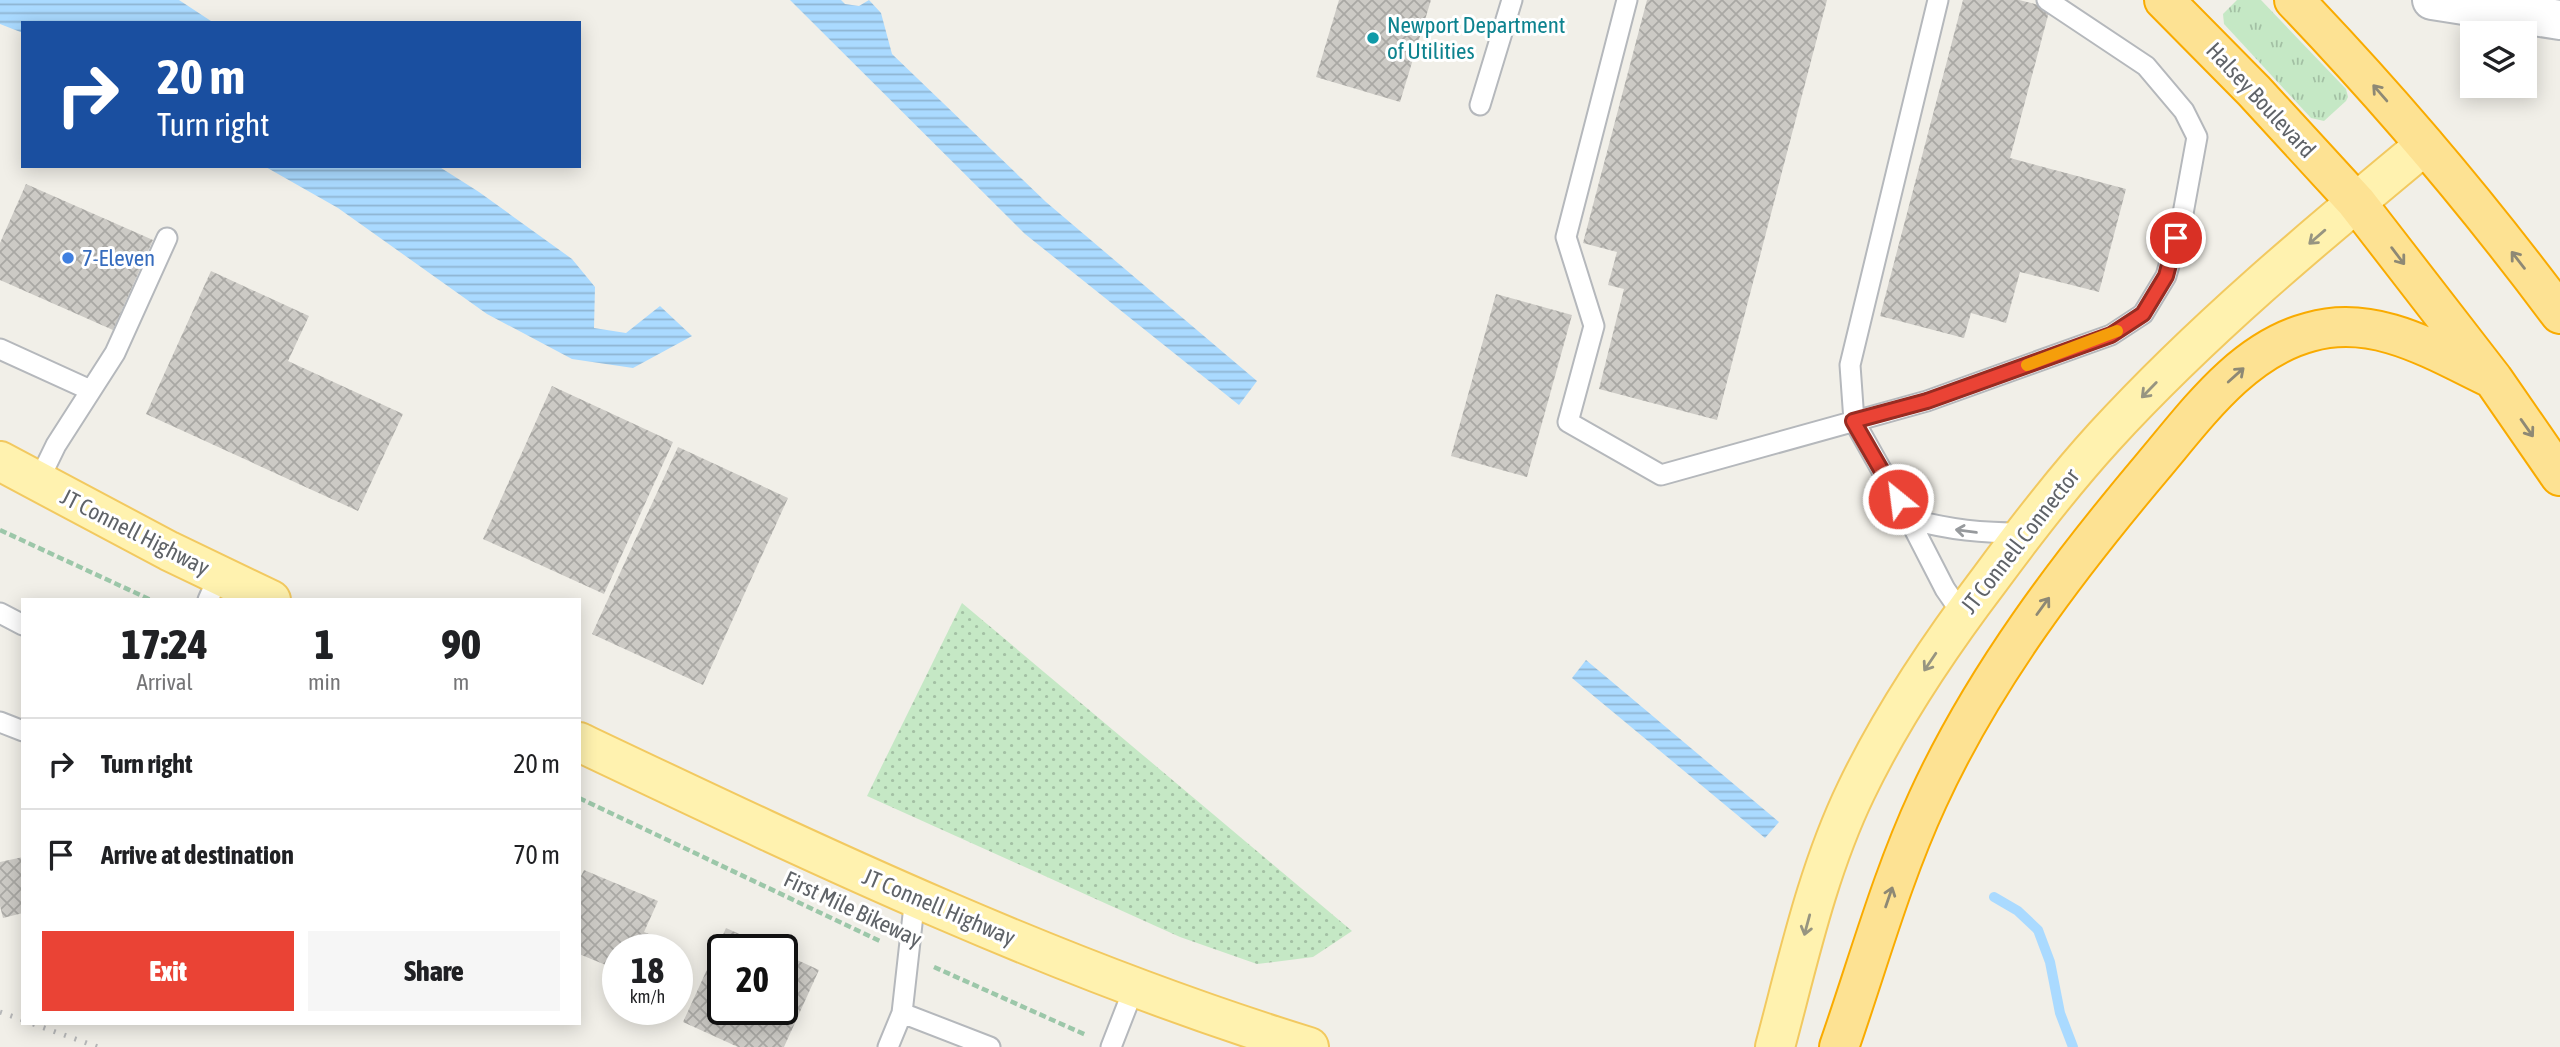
<!DOCTYPE html>
<html lang="en">
<head>
<meta charset="utf-8">
<style>
	:root { --surface:#fff; --page:#f6f6f6; --text:#202124; --muted:#757577; --line:#e0e0e0; --accent:#ea4335 }
	body { margin:0; font-family:"Asap Condensed",sans-serif; background:var(--page); color:var(--text); height:100vh; display:flex; flex-direction:column; font-size:26px; white-space:nowrap }
	* { box-sizing:border-box; margin:0 }
	p { font-size:23px; color:var(--muted) }
	.icon { flex:none; width:38px; height:38px; fill:none; stroke:currentColor; stroke-width:2; stroke-linecap:round; stroke-linejoin:round }
	.map { position:relative; flex:1; overflow:hidden }
	.panel { position:absolute; left:21px; top:598px; width:560px; height:427px; display:flex; flex-direction:column; background:var(--surface); border-radius:0px; box-shadow:0 4px 18px #0003 }
	.panel>* { flex:none }
	.guide { position:absolute; left:21px; top:21px; width:560px; height:147px; border-radius:0px; box-shadow:0 4px 18px #0003; background:#1a4fa0; color:#fff; overflow:hidden }
	.buttons { position:absolute; left:2460px; top:21px; display:grid; gap:14px }
	.buttons a { display:grid; place-items:center; width:77px; height:77px; border-radius:0px; background:var(--surface); box-shadow:0 4px 18px #0003; font-size:35px }
	.speed { position:absolute; left:602px; top:934px; display:flex; gap:14px; font-size:35px; font-weight:700; text-align:center }
	.speed>* { display:grid; place-content:center; width:91px; height:91px; border-radius:50%; background:var(--surface); box-shadow:0 4px 18px #0003; line-height:1 }
	.speed small { font-size:18px; font-weight:400 }
	.speed .limit { border:4px solid #111; border-radius:10px; background:#fff; color:#111 }
	.pin { position:absolute; display:grid; place-items:center; width:60px; height:60px; color:#fff; margin:-30px; border:4px solid #fff; border-radius:50%; box-shadow:0 2px 7px #0007 }
	.me { position:absolute; width:77px; margin:-38px; rotate:331deg; stroke-linejoin:round; filter:drop-shadow(0 0 5px #0008) }
	.turn { display:flex; align-items:center; gap:24px; height:147px; padding:0 21px; font-size:32px }
	.turn .icon { width:91px; height:91px; stroke-width:2.5 }
	.turn b { display:block; font-size:49px; line-height:60px }
	.eta { display:flex; justify-content:space-evenly; align-items:center; height:119px; text-align:center }
	.eta b { font-size:42px; font-weight:800; line-height:49px }
	.action { display:flex; gap:14px; margin-top:auto; padding:14px 21px }
	.action a { flex:1; height:80px; border-radius:0px; background:var(--accent); color:#fff; font-size:28px; font-weight:800; line-height:80px; text-align:center }
	.action a+a { background:var(--page); color:var(--text) }
	ul { padding:0; list-style:none }
	li { display:flex; align-items:center; gap:21px; height:91px; padding:0 21px; border-top:2px solid var(--line) }
	li div { flex:1 }
	li b { display:block; font-size:26px }
	li em { font-style:normal }
	.map>svg:first-child { display:block }
</style>
</head>
<body>
<div class="map">
<svg width="2560" height="1047" viewBox="0 0 2560 1047">
	<defs>
		<pattern id="grass-tufts" width="24" height="20" patternUnits="userSpaceOnUse" patternTransform="scale(1.75)"><rect width="24" height="20" fill="#c5e8c5"/><path d="M3 7l-1-3M5 7V3M7 7l1-3M15 17l-1-3M17 17v-4M19 17l1-3" fill="none" stroke="#a3c0a4"/></pattern>
		<pattern id="park-dots" width="8" height="8" patternUnits="userSpaceOnUse" patternTransform="scale(1.75)"><rect width="8" height="8" fill="#c5e8c5"/><path d="M2 2h.1M6 6h.1" fill="none" stroke="#a3c0a4" stroke-width="1.8" stroke-linecap="round"/></pattern>
		<pattern id="water-rules" width="6" height="5" patternUnits="userSpaceOnUse" patternTransform="scale(1.75)"><rect width="6" height="5" fill="#aadaff"/><path d="M0 2.5h6" fill="none" stroke="#8eb4d2"/></pattern>
		<pattern id="building-cross-hatch" width="8" height="8" patternUnits="userSpaceOnUse" patternTransform="scale(1.75)"><rect width="8" height="8" fill="#cccac5"/><path d="M0 0l8 8M0 8l8-8" fill="none" stroke="#a9a8a4"/></pattern>
	</defs>
	<rect width="100%" height="100%" fill="#f1efe8"/>
	<!-- grass -->
	<path fill="url(#grass-tufts)" d="M2237,0H2261L2346,89L2348,97L2346,101L2324,121L2311,118L2224,24L2223,14Z"/>
	<!-- park -->
	<path fill="url(#park-dots)" d="M962,603L1352,931L1313,957L1257,964L1180,937L867,796Z"/>
	<!-- water -->
	<path fill="url(#water-rules)" d="M0,0H179L214,23H23V33L0,24Z
		M790,0H841L845,4L859,6L869,0L881,13L892,54L1046,202L1257,381L1239,405L1025,234Z
		M264,166H438L479,192L572,259L595,287L594,328L626,333L660,306L692,336L633,368L572,359L487,314L338,208Z
		M1586,660L1779,822L1765,838L1572,678Z"/>
	<g fill="none" stroke-linecap="round" stroke-linejoin="round">
		<!-- stream -->
		<path stroke="#aadaff" stroke-width="10" d="M1994,897L2018,911L2038,930L2050,962L2060,1013L2073,1047"/>
	</g>
	<!-- building -->
	<path fill="url(#building-cross-hatch)" d="M1339,0H1431L1400,102L1316,77Z
		M1647,0H1827L1717,420L1599,389L1624,289L1608,285L1617,252L1583,243Z
		M1963,0H2019L2050,8L2010,158L2126,189L2099,292L2020,272L2006,323L1971,313L1964,338L1880,316Z
		M26,184L153,240L113,330L0,280V243Z
		M211,271L309,316L288,361L403,414L358,511L146,414Z
		M1496,294L1572,315L1527,477L1451,456Z
		M552,386L673,442L604,594L483,539Z
		M678,447L788,498L703,685L592,634Z
		M23,857V913L3,918L0,906V862Z
		M584,870L658,901L644,932L675,945L672,950H618V970L579,954V880Z
		M726,928L775,950H723V1010H782V953L819,970L784,1047H738L683,1022Z"/>
	<g fill="none" stroke-linecap="round" stroke-linejoin="round">
		<!-- lane casing -->
		<g stroke="#b5b8bc" stroke-width="23">
			<path id="lane" d="M1627,0L1566,237L1594,326L1568,422L1661,475L1927,401L2111,335L2143,314L2166,276L2182,219L2197,137L2184,111L2146,66L2047,0
				M1938,0L1850,365L1854,421L1909,519L1945,589L1963,615
				M1480,105L1512,0
				M0,349L90,390
				M38,482L56,445L115,353L167,238
				M1909,519C1952,530 1980,533 2025,533
				M208,600L219,575
				M0,613L23,625
				M0,722L23,731
				M902,1013L915,897
				M888,1047L902,1013L990,1047
				M1111,1047L1134,988"/>
		</g>
		<!-- street casing -->
		<g stroke="#b5b8bc" stroke-width="42">
			<path id="street" d="M2432,0L2560,20"/>
		</g>
		<!-- primary casing -->
		<g stroke="#f2c960" stroke-width="42">
			<path id="primary" d="M0,461L169,551L271,600
				M579,742C817,855 1056,969 1309,1047
				M1775,1047C1798,961 1817,872 1856,791C1892,716 1939,646 1990,579C2026,530 2063,482 2104,437C2202,330 2314,237 2425,145"/>
		</g>
		<!-- highway casing -->
		<g stroke="#f9ab00" stroke-width="42">
			<path id="highway" d="M2164,0L2254,91L2356,202L2493,379L2560,476
				M2294,0C2389,99 2478,204 2560,314
				M1839,1047C1868,964 1891,879 1928,799C1984,677 2067,568 2153,466C2197,414 2242,350 2310,332C2376,313 2436,352 2493,379"/>
		</g>
		<!-- path -->
		<path stroke="#9cc7a9" stroke-width="4.5" stroke-dasharray="7 3.5" stroke-linecap="butt" d="M0,530L151,600
			M579,798L882,942
			M934,967L1086,1035"/>
		<!-- lane -->
		<use href="#lane" stroke="#fff" stroke-width="19"/>
		<!-- street -->
		<use href="#street" stroke="#fff" stroke-width="38"/>
		<!-- primary -->
		<use href="#primary" stroke="#fff2af" stroke-width="38"/>
		<!-- highway -->
		<use href="#highway" stroke="#fde293" stroke-width="38"/>
		<!-- rail -->
		<path stroke="#b6b7b8" stroke-width="5" stroke-dasharray="2 9" stroke-linecap="butt" d="M0,1012L23,1020
			M33,1024L98,1047"/>
	</g>
	<!-- one-way arrows -->
	<defs><path id="oneway-shaft" d="M-6 0H5M1.5-3L5.5 0L1.5 3" fill="none" stroke-width="1.6" stroke-linecap="round" stroke-linejoin="round" transform="scale(1.75)"/></defs>
	<g stroke="#8e8975">
		<use href="#oneway-shaft" transform="translate(2380 93) rotate(-131)"/>
		<use href="#oneway-shaft" transform="translate(2398 256) rotate(53)"/>
		<use href="#oneway-shaft" transform="translate(2518 260) rotate(-128)"/>
		<use href="#oneway-shaft" transform="translate(2236 375) rotate(-42)"/>
		<use href="#oneway-shaft" transform="translate(2527 428) rotate(55)"/>
		<use href="#oneway-shaft" transform="translate(2043 606) rotate(-54)"/>
		<use href="#oneway-shaft" transform="translate(1889 897) rotate(-71)"/>
	</g>
	<g stroke="#979581">
		<use href="#oneway-shaft" transform="translate(2317 237) rotate(139)"/>
		<use href="#oneway-shaft" transform="translate(2149 390) rotate(134)"/>
		<use href="#oneway-shaft" transform="translate(1930 662) rotate(124)"/>
		<use href="#oneway-shaft" transform="translate(1807 925) rotate(105)"/>
	</g>
	<use stroke="#979a9d" href="#oneway-shaft" transform="translate(1966 531) rotate(-172)"/>
	<g fill="none" stroke-linecap="round" stroke-linejoin="round">
		<!-- route casing -->
		<g stroke="#982c22" stroke-width="18">
			<path id="route" d="M1898,499L1853,421L1927,401L2111,335L2143,314L2166,276L2176,238"/>
		</g>
		<!-- route -->
		<use href="#route" stroke="#ea4335" stroke-width="12"/>
		<!-- slow -->
		<path stroke="#f59e0b" stroke-width="12" d="M2027,365L2117,331"/>
	</g>
	<!-- markers -->
	<circle fill="#0f9aa8" stroke="#fff" stroke-width="2.5" cx="1373" cy="38" r="7"/>
	<circle fill="#3f7fe0" stroke="#fff" stroke-width="2.5" cx="68" cy="258" r="7"/>
	<g text-anchor="middle" dominant-baseline="central" stroke-width="6" stroke-linejoin="round" paint-order="stroke">
		<!-- culture labels -->
		<g font-size="23" fill="#0d838f" stroke="#fff" text-anchor="start">
			<text x="1387" y="25">Newport Department<tspan x="1387" dy="26">of Utilities</tspan></text>
		</g>
		<!-- street labels -->
		<g font-size="23" fill="#5f6368" stroke="#fff">
			<text transform="translate(2261 100) rotate(47)">Halsey Boulevard</text>
			<text transform="translate(135 532) rotate(27)">JT Connell Highway</text>
			<text transform="translate(2020 541) rotate(-52)">JT Connell Connector</text>
			<text transform="translate(939 907) rotate(23)">JT Connell Highway</text>
			<text transform="translate(853 909) rotate(25)">First Mile Bikeway</text>
		</g>
		<!-- shop labels -->
		<g font-size="23" fill="#366cbe" stroke="#fff" text-anchor="start">
			<text x="82" y="258">7-Eleven</text>
		</g>
	</g>
</svg>
<div class="buttons">
<a><svg class="icon" aria-label="layers" viewBox="0 0 24 24"><path d="M12 4l9 5-9 5-9-5zM3 14l9 5 9-5"/></svg></a>
</div>
<div class="speed"><div>18<small>km/h</small></div><div class="limit">20</div></div>
<div class="pin" style="left:2176px;top:238px;background:#d93025"><svg class="icon" aria-label="arrive" viewBox="0 0 24 24"><path d="M6 21V4h12l-3 4 3 4H6"/></svg></div>
<svg class="me" style="left:1898px;top:499px" viewBox="-20 -20 40 40"><circle r="17" fill="#ea4335" stroke="#fff" stroke-width="3"/><path d="M0-11L8 9 0 5-8 9z" fill="#fff"/></svg>
<div class="guide">
<div class="turn"><svg class="icon" aria-label="right" viewBox="0 0 24 24"><path d="M7 20v-9h11M14 6l5 5-5 5"/></svg><div><b>20 m</b>Turn right</div></div>
</div>
<section class="panel">
<div class="eta">
<div><b>17:24</b><p>Arrival</p></div>
<div><b>1</b><p>min</p></div>
<div><b>90</b><p>m</p></div>
</div>
<ul>
<li><svg class="icon" aria-label="right" viewBox="0 0 24 24"><path d="M7 20v-9h11M14 6l5 5-5 5"/></svg><div><b>Turn right</b></div><em>20 m</em></li>
<li><svg class="icon" aria-label="arrive" viewBox="0 0 24 24"><path d="M6 21V4h12l-3 4 3 4H6"/></svg><div><b>Arrive at destination</b></div><em>70 m</em></li>
</ul>
<div class="action"><a>Exit</a><a>Share</a></div>
</section>
</div>
</body>
</html>
